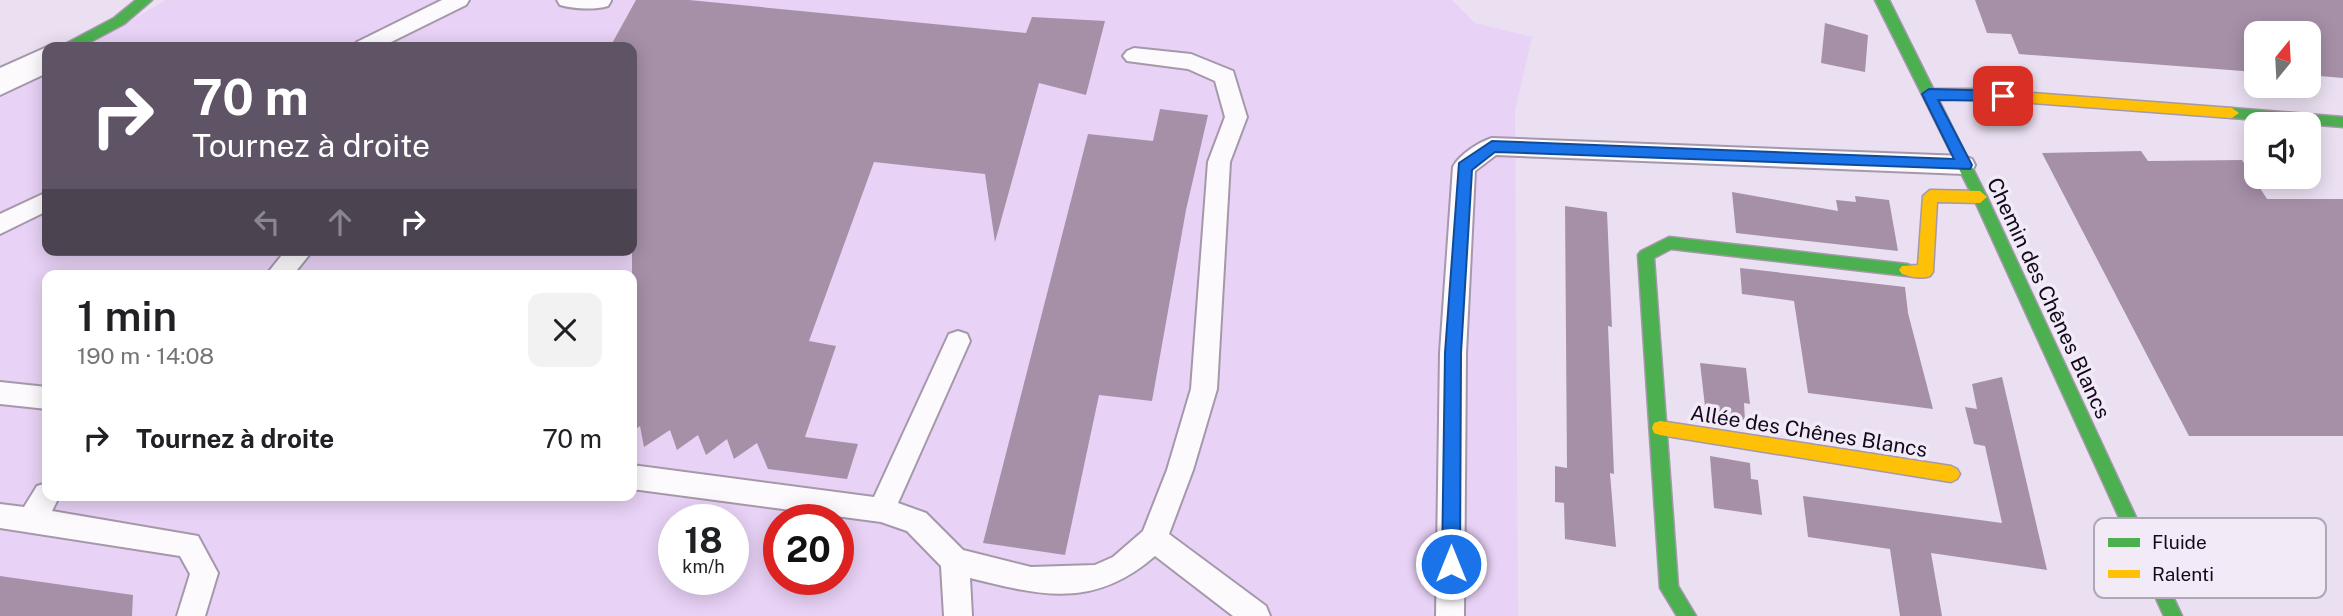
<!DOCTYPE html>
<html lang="fr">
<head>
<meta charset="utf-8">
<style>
	:root { --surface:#fff; --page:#f2f2f2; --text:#202124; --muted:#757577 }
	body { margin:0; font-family:"Public Sans",sans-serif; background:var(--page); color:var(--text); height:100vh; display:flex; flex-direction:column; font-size:26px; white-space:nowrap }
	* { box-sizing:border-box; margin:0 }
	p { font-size:23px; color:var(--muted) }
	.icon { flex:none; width:38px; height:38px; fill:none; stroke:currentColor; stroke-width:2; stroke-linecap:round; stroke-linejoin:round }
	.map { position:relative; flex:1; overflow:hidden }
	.details { position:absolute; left:42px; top:270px; width:595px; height:231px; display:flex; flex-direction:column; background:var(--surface); border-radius:14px; box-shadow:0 4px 18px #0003 }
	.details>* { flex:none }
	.guide { position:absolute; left:42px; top:42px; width:595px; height:214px; border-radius:14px; box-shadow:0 4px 18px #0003; background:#5f5466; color:#fff; overflow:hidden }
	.needle { width:46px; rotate:18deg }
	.controls { position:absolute; left:2244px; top:21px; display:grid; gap:14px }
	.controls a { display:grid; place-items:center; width:77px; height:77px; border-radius:14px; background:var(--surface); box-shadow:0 4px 18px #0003; font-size:35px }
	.speed { position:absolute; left:658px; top:504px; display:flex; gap:14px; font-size:35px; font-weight:700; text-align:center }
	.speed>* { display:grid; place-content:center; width:91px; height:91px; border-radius:50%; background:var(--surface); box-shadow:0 4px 18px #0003; line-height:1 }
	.speed small { font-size:18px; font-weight:400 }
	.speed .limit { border:10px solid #d22; background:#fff; color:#111 }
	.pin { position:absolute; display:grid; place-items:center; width:60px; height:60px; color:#fff; margin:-30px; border-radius:14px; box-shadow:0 4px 10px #0006 }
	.me { position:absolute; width:77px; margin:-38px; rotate:0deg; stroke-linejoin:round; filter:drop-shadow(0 0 5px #0008) }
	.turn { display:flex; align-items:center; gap:24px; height:147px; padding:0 35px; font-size:32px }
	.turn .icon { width:91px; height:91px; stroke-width:2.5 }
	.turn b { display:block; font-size:49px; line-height:60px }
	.lanes { display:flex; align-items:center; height:66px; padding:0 35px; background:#0003; justify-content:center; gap:35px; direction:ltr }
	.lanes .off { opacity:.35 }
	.round { display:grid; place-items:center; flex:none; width:74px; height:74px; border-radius:14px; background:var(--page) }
	.summary { display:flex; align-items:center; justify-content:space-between; height:119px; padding:0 35px }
	h1 { font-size:42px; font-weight:600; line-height:52px }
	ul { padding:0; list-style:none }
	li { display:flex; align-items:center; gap:21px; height:98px; padding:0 35px }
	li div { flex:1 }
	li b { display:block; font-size:26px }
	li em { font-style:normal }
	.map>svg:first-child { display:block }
</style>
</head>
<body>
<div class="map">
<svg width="2343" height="616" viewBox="0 0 2343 616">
	<rect width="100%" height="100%" fill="#ebe0f2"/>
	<!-- built -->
	<path fill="#e8d2f6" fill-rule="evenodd" d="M166,0H1452L1475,23L1532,37L1515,111L1518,616H0V86L47,65V250H632V47H86ZM47,275H632V495H47ZM674,520H733V579H674ZM779,520H838V579H779Z"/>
	<!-- building -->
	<path fill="#a690a8" d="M636,0H689L1026,33L1032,17L1105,21L1086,95L1039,83L995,242L985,174L874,162L809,341L836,346L805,437L858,444L847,479L768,469L757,443L734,459L727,439L706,455L698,435L677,450L670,430L644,447L640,426L632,432V47H610Z
		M1975,0H2343V78L2308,75V33H2256V72L2019,54L2011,34L1987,33Z
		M1825,23L1868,35L1865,72L1821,63Z
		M1160,109L1208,115L1186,210L1152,401L1099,395L1065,555L983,543L1088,134L1153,141Z
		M2141,151L2148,161L2242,160L2267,199H2343V436H2189L2042,153Z
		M1732,192L1838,211L1836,200L1856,202L1855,196L1889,200L1898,251L1736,233Z
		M1565,206L1607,212L1612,327L1608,326L1614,474L1610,473L1616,547L1565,539L1564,503L1555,502V466L1567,468Z
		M1740,268L1905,287L1908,313L1933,409L1808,393L1794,301L1742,294Z
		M1700,363L1746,368L1750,404L1744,403L1745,421L1706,415Z
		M2002,377L2047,570L1931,553L1942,616H1900L1890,549L1808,537L1803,496L2002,523L1985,446L1974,444L1965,407L1977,409L1972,384Z
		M1710,456L1750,463L1751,479L1758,480L1762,515L1714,508Z
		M0,576L133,595L132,616H0Z"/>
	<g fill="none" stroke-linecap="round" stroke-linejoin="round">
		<!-- lane casing -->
		<g stroke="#a498aa" stroke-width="4">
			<path id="lane" d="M442,0H469L466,5L381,47H353L357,42Z
				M557,0H611V1L608,6C594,10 574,9 560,5Z
				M1134,48L1191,54L1233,71L1247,117L1230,162L1217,389L1193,470L1169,534L1266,606L1270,616H1233L1155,556C1094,609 1042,596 970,578L972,616H944L941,566L907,531L881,522L632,489V465L874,497L949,334L958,331L967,334L970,341L898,503L926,513L963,550L1031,567L1095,565L1113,557L1143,531L1167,470L1191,389L1208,162L1225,117L1215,81L1188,69L1127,61L1123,56L1127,51Z
				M1492,138L1964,156L1972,159L1975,165L1972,171L1964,174L1496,155L1475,171L1466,353L1464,616H1436L1440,353L1453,167C1459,155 1479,142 1492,138Z
				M47,192V211L0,234V214Z
				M286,250H313L293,275H266Z
				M0,382L47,387V409L0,404Z
				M47,483V495H60L52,511L198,536L218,573L205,616H177L190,574L180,556L0,528V504L24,507L37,486Z"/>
		</g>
		<!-- street casing -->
		<g stroke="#a498aa" stroke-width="4">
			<path id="street" d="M47,47V73L0,95V68Z"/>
		</g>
		<!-- fast casing -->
		<g stroke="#a498aa" stroke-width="3">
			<path id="fast" d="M136,0H152L124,24L81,47H63L65,44L114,18Z
				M1875,0H1889L1987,197L2182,616H2164L1973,197Z
				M2232,108L2343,117V127L2232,118L2225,113Z
				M1669,237L1907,264L1912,266L1915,270L1912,274L1907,276L1671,249L1654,258L1678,586L1696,616H1677L1660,588L1638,255L1641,251Z"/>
		</g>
		<!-- slow casing -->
		<g stroke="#a498aa" stroke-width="3">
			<path id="slow" d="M1929,89H1977L2232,108L2239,113L2232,118L1977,99H1929L1922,94Z
				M1930,190L1980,191L1987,197L1980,203L1937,202L1933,272L1930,276C1922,279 1910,277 1902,274L1899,270L1902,266L1918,265L1923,196Z
				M1660,421L1951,466L1957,469L1960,474L1957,479L1951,482L1660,435L1654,433L1652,428L1654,423Z"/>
		</g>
		<!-- lane -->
		<use href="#lane" fill="#fcfafd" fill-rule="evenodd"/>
		<!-- street -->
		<use href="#street" fill="#fcfafd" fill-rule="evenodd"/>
		<!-- fast -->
		<use href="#fast" fill="#4caf50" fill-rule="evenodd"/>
		<!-- slow -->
		<use href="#slow" fill="#ffc107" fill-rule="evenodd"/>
	</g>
	<!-- route -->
	<path fill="#1a73e8" stroke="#114b97" stroke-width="2" d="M1929,89L2003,91L2010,96L2003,101L1938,100L1972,165L1970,169L1495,152L1472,170L1461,353L1460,564L1457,569L1451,572L1445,569L1442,564L1445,353L1459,163L1492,141L1954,159L1922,94Z"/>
	<g text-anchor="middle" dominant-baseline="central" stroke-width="7" stroke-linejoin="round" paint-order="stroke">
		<!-- street labels -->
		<g font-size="21" fill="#14081b" stroke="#f2ebf7">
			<text transform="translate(2049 298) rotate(65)">Chemin des Chênes Blancs</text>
			<text transform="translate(1809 431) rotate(9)">Allée des Chênes Blancs</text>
		</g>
	</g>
	<!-- legend -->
	<rect x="2094" y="518" width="232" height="80" rx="10" fill="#f2ebf7" stroke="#afa7b5" stroke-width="2"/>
	<rect x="2108" y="538" width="32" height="9" fill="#4caf50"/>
	<rect x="2108" y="570" width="32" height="8" fill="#ffc107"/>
	<g font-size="19" fill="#14081b">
		<text x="2152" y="549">Fluide</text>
		<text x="2152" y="581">Ralenti</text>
	</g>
</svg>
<div class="controls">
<a><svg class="needle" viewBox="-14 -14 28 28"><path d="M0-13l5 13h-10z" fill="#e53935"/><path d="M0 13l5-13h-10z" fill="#757577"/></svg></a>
<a><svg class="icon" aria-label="sound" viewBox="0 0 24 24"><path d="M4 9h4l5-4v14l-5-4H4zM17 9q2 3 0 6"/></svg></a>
</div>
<div class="speed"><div>18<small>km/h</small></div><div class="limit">20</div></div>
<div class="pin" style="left:2003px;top:96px;background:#d93025"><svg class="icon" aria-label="arrive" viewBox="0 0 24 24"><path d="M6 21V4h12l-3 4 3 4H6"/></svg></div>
<svg class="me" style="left:1451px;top:564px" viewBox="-20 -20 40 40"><circle r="17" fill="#1a73e8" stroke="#fff" stroke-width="3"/><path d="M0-11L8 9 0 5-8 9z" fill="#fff"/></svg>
<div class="guide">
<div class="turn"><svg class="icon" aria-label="right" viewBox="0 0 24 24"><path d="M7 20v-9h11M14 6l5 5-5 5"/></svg><div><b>70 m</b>Tournez à droite</div></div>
<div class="lanes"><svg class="icon off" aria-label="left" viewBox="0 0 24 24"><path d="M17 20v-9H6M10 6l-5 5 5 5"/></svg><svg class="icon off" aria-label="ahead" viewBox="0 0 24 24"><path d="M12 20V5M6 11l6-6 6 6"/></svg><svg class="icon" aria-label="right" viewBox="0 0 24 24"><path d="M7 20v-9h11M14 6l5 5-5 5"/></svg></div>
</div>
<section class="details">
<div class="summary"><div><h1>1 min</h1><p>190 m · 14:08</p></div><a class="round"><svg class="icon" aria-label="close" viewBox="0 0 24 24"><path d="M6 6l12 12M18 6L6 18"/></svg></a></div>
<ul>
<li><svg class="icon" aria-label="right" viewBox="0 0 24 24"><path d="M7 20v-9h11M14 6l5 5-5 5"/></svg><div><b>Tournez à droite</b></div><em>70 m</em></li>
</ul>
</section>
</div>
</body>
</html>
